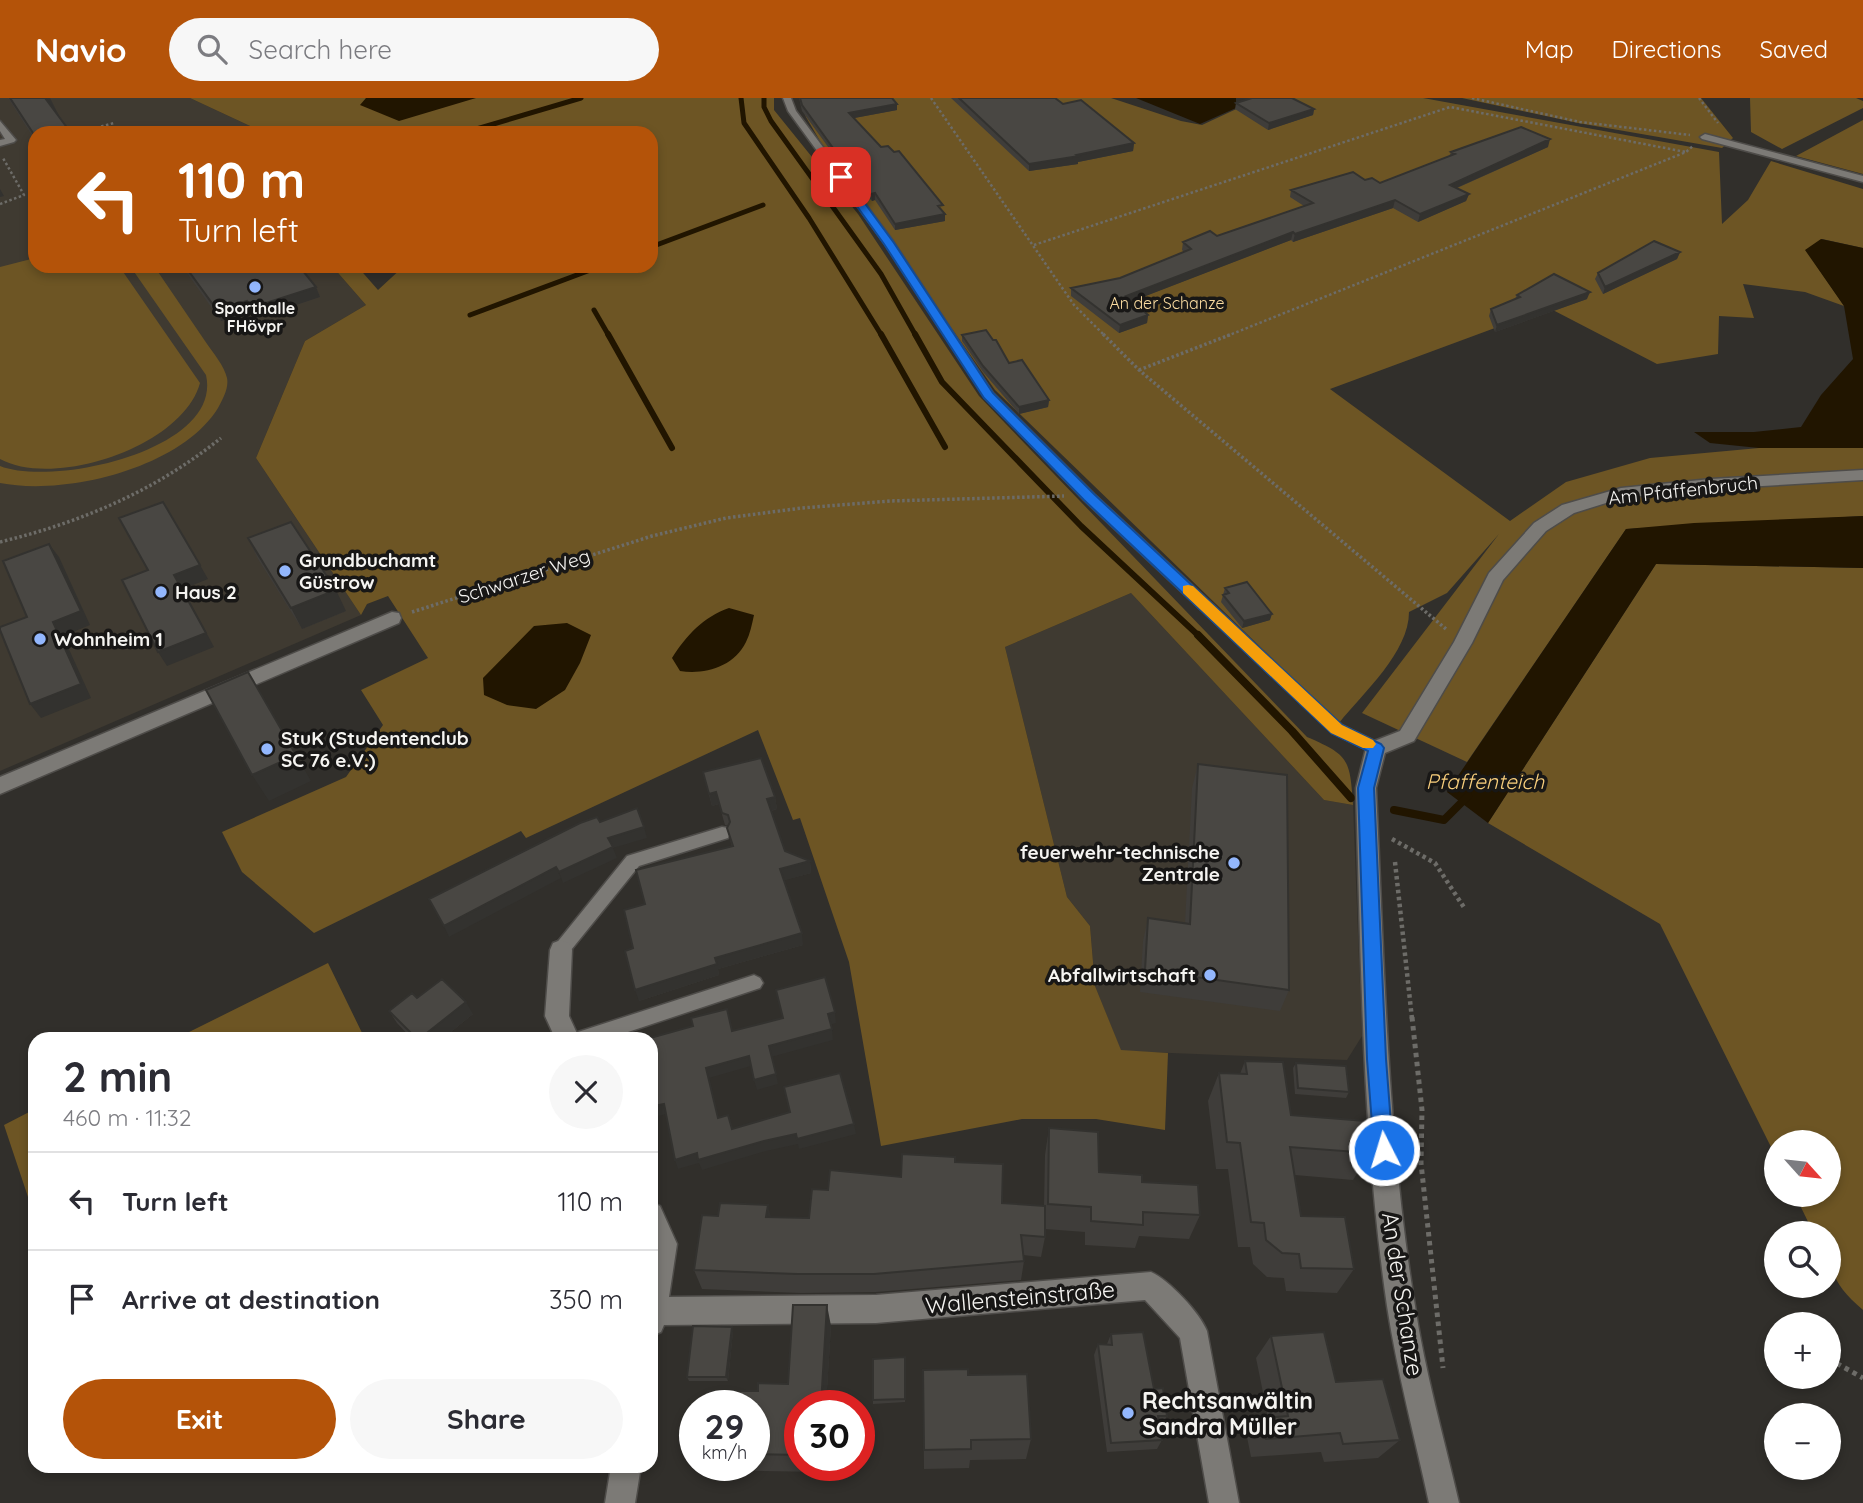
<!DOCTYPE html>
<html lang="en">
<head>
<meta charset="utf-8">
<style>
	:root { --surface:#fff; --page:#f7f7f7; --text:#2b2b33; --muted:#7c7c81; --line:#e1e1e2; --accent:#b45309 }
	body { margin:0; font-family:Quicksand,sans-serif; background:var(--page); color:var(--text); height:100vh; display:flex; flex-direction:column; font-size:26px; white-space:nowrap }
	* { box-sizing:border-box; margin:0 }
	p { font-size:23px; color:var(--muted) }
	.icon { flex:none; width:38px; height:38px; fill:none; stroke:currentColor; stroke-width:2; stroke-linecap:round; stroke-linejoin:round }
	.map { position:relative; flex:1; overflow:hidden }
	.drawer { position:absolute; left:28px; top:934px; width:630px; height:441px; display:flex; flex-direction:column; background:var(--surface); border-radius:21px; box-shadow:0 4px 10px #0003 }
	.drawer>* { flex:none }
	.hud { position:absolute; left:28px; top:28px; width:630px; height:147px; border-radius:21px; box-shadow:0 4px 10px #0003; background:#b45309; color:#fff; overflow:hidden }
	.needle { width:46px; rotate:117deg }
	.buttons { position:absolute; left:1764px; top:1032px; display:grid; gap:14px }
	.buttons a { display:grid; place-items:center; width:77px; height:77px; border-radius:50%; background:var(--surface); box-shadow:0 4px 10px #0003; font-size:35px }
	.speed { position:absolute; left:679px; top:1292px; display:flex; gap:14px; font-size:35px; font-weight:700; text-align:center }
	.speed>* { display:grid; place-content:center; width:91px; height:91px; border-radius:50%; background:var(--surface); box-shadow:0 4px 10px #0003; line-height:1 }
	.speed small { font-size:18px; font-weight:400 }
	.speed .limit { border:10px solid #d22; background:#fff; color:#111 }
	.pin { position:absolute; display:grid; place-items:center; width:60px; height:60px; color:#fff; margin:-30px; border-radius:14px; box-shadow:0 4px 10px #0006 }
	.me { position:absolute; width:77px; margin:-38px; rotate:355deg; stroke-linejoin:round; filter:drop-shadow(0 0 5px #0008) }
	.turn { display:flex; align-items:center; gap:24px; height:147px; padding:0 35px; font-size:32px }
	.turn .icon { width:91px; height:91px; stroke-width:2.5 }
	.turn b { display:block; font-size:49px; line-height:60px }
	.round { display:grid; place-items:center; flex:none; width:74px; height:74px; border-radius:37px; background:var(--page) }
	.overview { display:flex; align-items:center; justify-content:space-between; height:119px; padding:0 35px }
	h1 { font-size:42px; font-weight:700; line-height:52px }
	.cta { display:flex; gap:14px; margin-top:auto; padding:14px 35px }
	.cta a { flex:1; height:80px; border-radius:42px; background:var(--accent); color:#fff; font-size:28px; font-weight:700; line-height:80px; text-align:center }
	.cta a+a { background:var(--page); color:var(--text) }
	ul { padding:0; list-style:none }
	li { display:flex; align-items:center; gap:21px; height:98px; padding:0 35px; border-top:2px solid var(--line) }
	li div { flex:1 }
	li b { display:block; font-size:26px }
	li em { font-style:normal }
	header { display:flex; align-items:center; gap:42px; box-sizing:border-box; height:98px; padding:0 35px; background:var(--accent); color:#fff }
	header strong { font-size:33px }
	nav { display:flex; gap:38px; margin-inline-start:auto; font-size:24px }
	.search { width:490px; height:63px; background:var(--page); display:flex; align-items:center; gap:18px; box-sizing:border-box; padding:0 24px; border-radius:38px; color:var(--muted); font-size:26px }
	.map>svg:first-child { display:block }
</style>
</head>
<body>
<header>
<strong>Navio</strong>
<div class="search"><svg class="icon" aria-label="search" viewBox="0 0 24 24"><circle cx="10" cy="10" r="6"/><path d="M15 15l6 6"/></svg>Search here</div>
<nav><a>Map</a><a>Directions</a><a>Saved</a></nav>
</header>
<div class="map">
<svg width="1863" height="1405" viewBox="0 0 1863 1405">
	<rect width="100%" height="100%" fill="#312f2b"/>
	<!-- built -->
	<path fill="#3f3a31" d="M0,0H190L265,35H35V168H332L366,207L305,243L256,360L361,517L0,673Z
		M1131,495L1324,702L1353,707L1362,938L1347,962L1121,953L1095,888L1090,828L1067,799L1005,549Z"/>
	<!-- green -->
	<path fill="#6d5524" d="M190,0H774V12L858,116L979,298L1307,639C1349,657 1350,661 1353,707L1324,702L1131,495L1005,549L1067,799L1090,828L1095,888L1121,952L1168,955L1165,1032L1096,1021H1022L881,1048L849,864L800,720L793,722L758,632L526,740L521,733L314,835L242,774L222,734L346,679L383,627L361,592L428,560L388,498L367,506L361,517L256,360L305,243L366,207L332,168H357L378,192L404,168H651V35H265Z
		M799,0H1111L1181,23L1202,27L1260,0H1423L1719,54L1722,126L1748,102L1771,63L1863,91V150L1822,141L1806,152L1844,208L1805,194L1743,186L1754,220L1719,218L1718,256L1657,266L1549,210L1330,291L1510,423L1566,384L1650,360L1759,350H1863V418L1626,431L1467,664L1362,615L1499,436L1447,495L1409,514C1409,554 1364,594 1339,625L995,292L820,43L806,19Z
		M1462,0H1701L1733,40L1722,50L1578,25Z
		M1750,0H1856L1863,3V10L1782,51L1751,34Z
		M1863,22V76L1796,58Z
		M35,160V168H119L200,285C183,348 55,391 0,361V169Z
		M130,168H154C171,193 188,218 205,243C213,255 224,267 227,280C229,290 223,301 218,310C181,370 66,398 0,385V368C53,389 223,352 206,277Z
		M1656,466L1863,470V1212C1834,1187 1829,1174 1829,1136H1814L1795,1097H1829V1045H1776V1059L1660,826L1488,725Z
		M328,865L365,941H175Z
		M35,1011V1120L4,1027Z"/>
	<!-- water -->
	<path fill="#211500" d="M366,0H476L399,23L360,7Z
		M1136,0H1236V10L1200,26Z
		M1821,141L1863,150V350H1759L1710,345L1694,334H1754L1801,329L1821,297L1853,261L1844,208L1805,152Z
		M1863,418V470L1656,466L1488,725L1447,694L1626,431L1694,425Z
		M729,510L754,517C752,526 750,536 746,544C734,569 704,577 680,573L672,560C687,537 703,519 729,510Z
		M567,525L591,537L580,565L565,592L536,611L507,607L484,597L483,580L534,528Z"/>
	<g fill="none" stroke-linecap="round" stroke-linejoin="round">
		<!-- stream-far2 -->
		<path stroke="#211500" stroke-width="5" d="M741,0L744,25L809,120L882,238
			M764,0V9L771,23L881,176L916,238
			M463,35L581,0
			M651,149L763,107
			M594,212L609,238
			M470,217L601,168"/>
		<!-- stream-far1 -->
		<path stroke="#211500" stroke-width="6" d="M608,236L672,350
			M881,236L945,349
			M915,236L942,284L1081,428L1200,539"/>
		<!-- stream -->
		<path stroke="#211500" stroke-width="8" d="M1198,537L1292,633L1351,700
			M1394,712L1444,722L1468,698"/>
		<!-- lane casing -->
		<g stroke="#4e4c49" stroke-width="3">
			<path id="lane" d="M783,0H791L796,13L893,143L993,295L1094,396L1342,627L1381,646L1384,650L1381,654H1371L1332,635L1084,402L985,299L885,146L788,13Z
				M0,23L16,42L14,44L0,48V42L5,41L0,33Z
				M1705,36L1863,78V84L1702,41L1700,39Z
				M722,729L728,730L730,735L728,740L639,768L567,857L561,859L555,857L552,852L555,847L627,758Z
				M754,877L760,880L763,885L760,890L604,942H569L572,936L578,934Z"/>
		</g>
		<!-- street casing -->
		<g stroke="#4e4c49" stroke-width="3">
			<path id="street" d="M1863,372V382L1711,391L1622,400L1574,415L1546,433L1503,482L1472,545L1414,643L1385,655L1376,690C1384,863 1387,1037 1415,1208C1425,1274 1444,1340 1459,1405H1429C1415,1340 1397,1274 1387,1208C1362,1037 1361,863 1356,690L1366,650L1369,645L1400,633L1454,544L1489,475L1534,425L1562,407L1621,390L1711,381Z
				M392,514L399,515L401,520L399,525L0,696V679Z
				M561,842L569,845L572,852L569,918L580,942H556L545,918L550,852L553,845Z
				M651,1104L660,1108L677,1146L669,1199L876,1197L1151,1174C1169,1182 1200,1215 1207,1233L1239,1405H1209L1180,1240L1145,1202L876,1225L664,1227L661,1234L651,1238Z
				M611,1368H641L635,1405H605Z"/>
		</g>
		<!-- path-far3 -->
		<path stroke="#6d6c68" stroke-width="2.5" stroke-dasharray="2.5 2.5" stroke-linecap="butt" d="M931,0L1074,207L1105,238
			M1472,0L1580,24L1690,37
			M1699,0L1718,25
			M77,35L114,25
			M0,106L24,97L3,60
			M1034,147L1450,9L1686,54
			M1227,238L1686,54L1693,48"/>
		<!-- path-far2 -->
		<path stroke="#6d6c68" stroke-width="3.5" stroke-dasharray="2.5 2.5" stroke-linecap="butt" d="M1103,236L1139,272L1446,531
			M1139,272L1232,236
			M0,444C82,424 155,393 221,340
			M412,514L652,438L726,420L802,410L890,403L1064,398"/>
		<!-- path-far1 -->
		<path stroke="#6d6c68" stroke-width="4.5" stroke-dasharray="3.5 3.5" stroke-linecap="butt" d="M1392,741L1435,765L1465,811
			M1395,764L1412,921"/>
		<!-- path -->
		<path stroke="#6d6c68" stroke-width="5" stroke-dasharray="4.5 4.5" stroke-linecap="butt" d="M1412,919L1422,1012L1421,1065L1443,1270
			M1829,1261L1863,1280"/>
		<!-- lane -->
		<use href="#lane" fill="#7c7a76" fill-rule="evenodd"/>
		<!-- street -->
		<use href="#street" fill="#7c7a76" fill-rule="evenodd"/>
	</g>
	<!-- wall -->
	<path fill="#3f3d3a" d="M8,0H50L60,20L35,35V42Z
		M799,0H892L897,6V12L854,20L943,113L945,123L895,132L875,102L872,103L855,86L802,13Z
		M951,0H1055L1063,6L1134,45L1133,53L1078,64V66L1029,73Z
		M1236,5L1314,11L1313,17L1268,32L1235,11Z
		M1548,49L1457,90L1469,96L1466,103L1418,124L1393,110L1293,144L1291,142L1132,203L1148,217L1147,225L1119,235L1071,198V190L1120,180L1184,154L1182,152L1183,144L1217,138L1304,108L1290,99L1291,92L1365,82L1380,85L1449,59L1451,54Z
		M1680,154L1677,161L1603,196L1595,181L1598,175Z
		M182,168H299L316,189L320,199L257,220L252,213L221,223Z
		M1517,197L1587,201L1495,234L1489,218L1491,211L1515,201Z
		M962,237L1049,302L1048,309L1019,316L983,274L962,243Z
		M248,440L346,513L302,531L258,461Z
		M1225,490L1270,522L1242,530L1221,504Z
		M1198,666L1289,892L1280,913L1140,894L1143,843L1148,820L1185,825L1192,690Z
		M703,674L775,699L777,711L771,713L785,753L810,763L811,775L784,782L803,847L718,871L719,877L639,903L633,850L645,806L732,749L727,730L728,728L725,727L719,706L712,708Z
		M389,913L473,916L441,942H413L397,925Z
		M1245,963L1291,1017L1370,1055L1353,1082L1295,1077L1301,1118L1354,1171L1337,1195L1286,1193L1284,1180L1267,1179L1253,1166L1250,1149H1238L1228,1071H1216L1208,1003L1219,975L1240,976Z
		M1296,965L1349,994L1346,1000L1295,996L1293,970Z
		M1049,1030L1099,1074L1142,1084L1200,1117L1189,1141L1139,1138L1135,1150L1085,1147V1134L1045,1131V1139L1041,1159L1023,1157L1024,1163L1021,1182L876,1194L801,1195L702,1191L694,1172L771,1119L809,1120L828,1092L901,1079L955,1064L1002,1105L1044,1108L1045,1057Z
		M831,1228L826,1307H800V1367H823L822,1374L710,1372L707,1367H754V1307L758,1293L788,1286Z
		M733,1233L728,1283H689L687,1279Z
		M1111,1236L1154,1291L1167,1318L1162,1327H1160L1162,1342L1157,1351L1107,1354L1094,1257L1098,1246H1107Z
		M1271,1238L1336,1284L1400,1342L1378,1360L1324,1364L1321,1354L1251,1359L1247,1339L1262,1320L1268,1319L1256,1260Z
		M905,1259V1304L873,1306V1302Z
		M923,1272L968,1277L1031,1341L1026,1361L970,1362L969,1370L924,1371Z
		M376,1368H491L490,1371L378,1370Z"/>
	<!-- shaded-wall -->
	<path fill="#33322f" d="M45,0H50L60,20Z
		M897,6V12L849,21V15Z
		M1314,11L1313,17L1268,32L1269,25Z
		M1550,41L1548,49L1447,94L1450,87Z
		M1134,45L1133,53L1078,64V66L1029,73V66Z
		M0,91L4,98L0,99Z
		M875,95V102L872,103L871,96Z
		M1469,96L1466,103L1418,124L1420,116Z
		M1395,102L1393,110L1293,144L1295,136Z
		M945,116V123L895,132V126Z
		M1293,134L1291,142L1125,206L1126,198Z
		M1680,154L1677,161L1603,196L1605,189Z
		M316,189L320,199L257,220L253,209Z
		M1590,194L1587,201L1495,234L1497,227Z
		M247,203L252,213L221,223L217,212Z
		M1148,217L1147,225L1119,235L1120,227Z
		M1049,302L1048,309L1019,316V309Z
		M49,446L59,459L90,527L63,538L91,600L41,620L30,606L53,524Z
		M200,467L208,481L183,491L214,549L167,568L158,554L174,477Z
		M336,492L346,513L302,531L291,510Z
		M1272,516L1270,522L1242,530L1244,523Z
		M264,601L311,683L269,703L252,677Z
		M716,694L719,706L712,708L709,696Z
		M775,699L777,711L769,713L767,701Z
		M644,729L647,740L613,750L617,760L563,785L559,774L608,740Z
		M810,763L811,775L782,783L780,771Z
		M556,769L561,780L449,839L444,828Z
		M802,835L803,847L718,871L719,877L639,903L635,892L715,860Z
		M466,904L473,916L441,942H419Z
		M835,914L836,925L829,927L828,916Z
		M832,931L833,942L771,959L769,948Z
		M749,958L751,968L709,980L721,1030L706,970Z
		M776,976L778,986L757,992L754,982Z
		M664,1006L667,1016L658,1018L654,1008Z
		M854,1026L856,1036L799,1051L798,1046L766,1053L702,1072L699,1065L678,1071L675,1062L697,1055L796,1036Z
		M768,1107L773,1127L766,1119Z
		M827,1207L831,1228L826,1307H821Z
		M732,1229L733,1233L728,1283L726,1279Z"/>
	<!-- building -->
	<path fill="#494743" stroke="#33322f" stroke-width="2" d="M10,0H45L71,35H35V38Z
		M800,0H892L897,6L849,15L881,49L888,48L894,54L899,53L943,107L938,108L945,116L895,126L875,95L871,96L854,79L802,7Z
		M959,0H1055L1063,6L1081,2L1134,45L1077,57L1079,58L1029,66Z
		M1252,0H1292L1314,11L1269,25L1236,5Z
		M1521,29L1550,41L1450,87L1469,96L1420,116L1395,102L1295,136L1293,134L1126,198L1148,217L1120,227L1071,190L1120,180L1191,151L1183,144L1210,133L1217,138L1313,105L1291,92L1353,74L1365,82L1372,80L1380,85L1455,56L1451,54Z
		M1654,143L1680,154L1605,189L1598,175Z
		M185,168H299L316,189L253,209L247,203L217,212Z
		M1554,176L1590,194L1497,227L1491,211L1520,199L1517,197Z
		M986,232L993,242H996L1009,265L1022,262L1049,302L1019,309L983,268L962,237Z
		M163,404L200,467L174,477L206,535L158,554L122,482L148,472L119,420Z
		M291,424L336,492L291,510L248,440Z
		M49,446L81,513L53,524L81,586L30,606L0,532V529L27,519L3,463Z
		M1247,484L1272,516L1244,523L1223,497L1229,495L1225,490Z
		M248,574L296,657L252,677L206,592Z
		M761,660L775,699L767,701L785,753L810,763L780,771L802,835L715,860L717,866L635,892L625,853L633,850L624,812L645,806L636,772L733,748L727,730L730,724L728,717L722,715L716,694L709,696L703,674Z
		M1198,666L1287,677L1289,892L1145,872L1148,820L1190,826Z
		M637,710L644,729L608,740L613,749L559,774L556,769L444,828L429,801L580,725L597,719L600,724Z
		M825,879L835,914L828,916L832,931L769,948L776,976L754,982L749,958L706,970L718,1020L728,1017L732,1031L790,1014L784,989L840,975L854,1026L797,1041L796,1036L764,1043L698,1062L697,1055L675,1062L664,1006L654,1008L651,990V942H643L693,928L691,920L727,911L732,933L783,920L776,892Z
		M442,881L466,904L418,942L389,913L412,895L417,900Z
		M517,935L520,942H505Z
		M1245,963L1283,964L1291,1017L1366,1023L1370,1055L1290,1049L1301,1118L1345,1119L1354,1171L1301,1170L1299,1156L1282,1155L1266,1142L1264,1125L1251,1124L1240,1045L1227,1044L1219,975L1247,976Z
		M1296,965L1346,968L1349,994L1298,990Z
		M1049,1030L1098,1034L1099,1074L1142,1077V1084L1198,1087L1200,1117L1143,1114V1127L1091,1123V1109L1048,1106Z
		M902,1056L955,1059V1064L1003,1066L1002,1105L1045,1108V1139L1021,1137L1024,1163L874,1176H797L694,1172L702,1117L718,1118L720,1105L768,1107L766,1119L809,1120L812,1091L828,1092L830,1072L901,1079Z
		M793,1207H827L821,1307H800V1357L754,1356V1307H706L708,1293H758V1285L788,1286Z
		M693,1228L732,1229L726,1279H687Z
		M1143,1234L1154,1291L1163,1290L1167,1318H1158L1162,1342L1111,1345L1098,1246L1112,1247L1111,1236Z
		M1324,1234L1336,1284L1383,1281L1400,1342L1343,1346L1340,1335L1266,1341L1262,1320L1288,1318L1271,1238Z
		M905,1259V1301L873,1302V1261Z
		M968,1271V1277L1027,1276L1031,1341L971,1342V1351L924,1352L923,1272Z"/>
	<!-- route -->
	<path fill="#1a73e8" stroke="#114b97" stroke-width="2" d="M838,77H844L894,145L993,295L1094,396L1342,627L1381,646L1384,650L1374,690L1386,961L1393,1052L1390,1059L1384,1061L1377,1059L1374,1052L1367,961L1358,690L1368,653L1331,635L1084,402L984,300L884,146L836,79Z"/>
	<!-- slow -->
	<path fill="#f59e0b" d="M1188,487L1193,488L1342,627L1373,642L1376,646L1373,650H1363L1331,635L1183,495V488Z"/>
	<!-- markers -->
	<g fill="#93b7fd" stroke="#181716" stroke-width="2.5">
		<circle cx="255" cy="189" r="7"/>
		<circle cx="285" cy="473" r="7"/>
		<circle cx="161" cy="494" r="7"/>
		<circle cx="40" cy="541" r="7"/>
		<circle cx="267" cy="651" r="7"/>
		<circle cx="1234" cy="765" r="7"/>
		<circle cx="1210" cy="877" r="7"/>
		<circle cx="1128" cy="1315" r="7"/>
	</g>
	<g text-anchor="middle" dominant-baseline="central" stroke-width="7" stroke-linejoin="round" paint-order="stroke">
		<!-- far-park labels -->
		<g font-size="16" fill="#fbdca0" stroke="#181716">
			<text x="1167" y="205">An der Schanze</text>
		</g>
		<!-- far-poi labels -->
		<g font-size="16" font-weight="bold" fill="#f5f4f1" stroke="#181716">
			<text x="255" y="210">Sporthalle<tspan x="255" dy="18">FHövpr</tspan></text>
		</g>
		<!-- street labels -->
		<g font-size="19" fill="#f5f4f1" stroke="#181716">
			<text transform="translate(1683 392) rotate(-6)">Am Pfaffenbruch</text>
			<text transform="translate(524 478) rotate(-18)">Schwarzer Weg</text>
		</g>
		<!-- poi labels -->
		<g font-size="19" font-weight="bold" fill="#f5f4f1" stroke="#181716" text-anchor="start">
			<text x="299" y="462">Grundbuchamt<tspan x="299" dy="22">Güstrow</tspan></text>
			<text x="175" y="494">Haus 2</text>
			<text x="54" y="541">Wohnheim 1</text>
			<text x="281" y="640">StuK (Studentenclub<tspan x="281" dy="22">SC 76 e.V.)</tspan></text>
			<text x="1220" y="754" text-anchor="end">feuerwehr-technische<tspan x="1220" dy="22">Zentrale</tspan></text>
			<text x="1196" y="877" text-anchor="end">Abfallwirtschaft</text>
		</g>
		<!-- water labels -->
		<g font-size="21" font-style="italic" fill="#f8ce7c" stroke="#181716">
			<text x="1485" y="683">Pfaffenteich</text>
		</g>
		<!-- near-street labels -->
		<g font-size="23" fill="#f5f4f1" stroke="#181716">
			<text transform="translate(1403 1196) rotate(81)">An der Schanze</text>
			<text transform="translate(1020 1199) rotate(-5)">Wallensteinstraße</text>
		</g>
		<!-- near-poi labels -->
		<g font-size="23" font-weight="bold" fill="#f5f4f1" stroke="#181716" text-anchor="start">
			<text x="1142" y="1302">Rechtsanwältin<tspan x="1142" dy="26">Sandra Müller</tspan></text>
		</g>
	</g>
</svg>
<div class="buttons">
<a><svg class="needle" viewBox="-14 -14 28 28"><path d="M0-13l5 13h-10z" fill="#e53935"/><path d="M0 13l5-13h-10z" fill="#7c7c81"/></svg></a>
<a><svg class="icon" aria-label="search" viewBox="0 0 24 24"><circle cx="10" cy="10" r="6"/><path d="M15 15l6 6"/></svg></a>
<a>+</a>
<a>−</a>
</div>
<div class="speed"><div>29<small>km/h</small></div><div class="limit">30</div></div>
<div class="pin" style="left:841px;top:79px;background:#d93025"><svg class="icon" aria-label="arrive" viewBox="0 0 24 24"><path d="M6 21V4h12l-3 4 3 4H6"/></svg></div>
<svg class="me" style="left:1384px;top:1052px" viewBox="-20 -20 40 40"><circle r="17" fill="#1a73e8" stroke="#fff" stroke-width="3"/><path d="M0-11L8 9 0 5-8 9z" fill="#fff"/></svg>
<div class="hud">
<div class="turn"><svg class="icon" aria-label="left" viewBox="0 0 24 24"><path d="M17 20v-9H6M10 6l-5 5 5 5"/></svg><div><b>110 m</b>Turn left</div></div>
</div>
<section class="drawer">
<div class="overview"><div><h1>2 min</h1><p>460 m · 11:32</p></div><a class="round"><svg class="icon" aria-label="close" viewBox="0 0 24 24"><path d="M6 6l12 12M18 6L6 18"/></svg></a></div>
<ul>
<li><svg class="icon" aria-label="left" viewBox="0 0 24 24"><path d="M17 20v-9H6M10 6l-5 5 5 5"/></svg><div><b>Turn left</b></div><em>110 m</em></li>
<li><svg class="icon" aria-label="arrive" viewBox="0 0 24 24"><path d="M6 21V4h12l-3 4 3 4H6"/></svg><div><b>Arrive at destination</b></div><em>350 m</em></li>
</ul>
<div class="cta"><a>Exit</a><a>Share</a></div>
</section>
</div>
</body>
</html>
